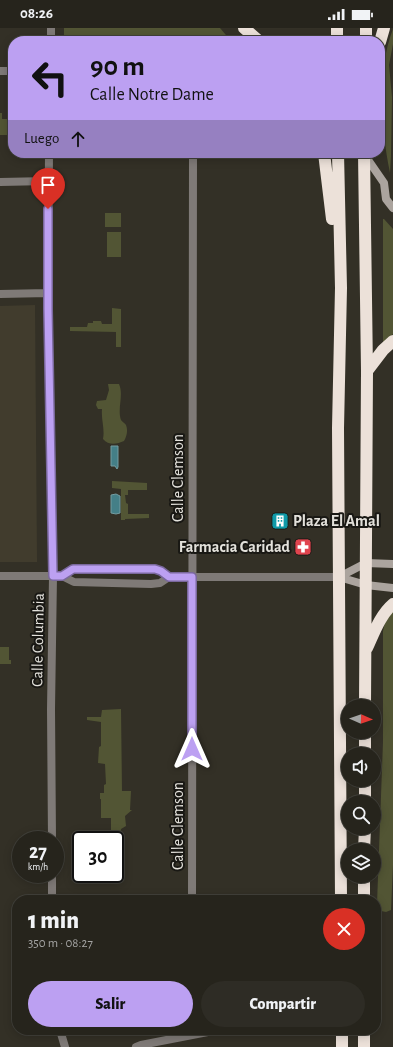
<!DOCTYPE html>
<html lang="es">
<head>
<meta charset="utf-8">
<style>
	:root { --surface:#26241c; --page:#2e2c25; --text:#f1f3f6; --muted:#a4a4a3; --line:#42413b; --accent:#bca0f2 }
	body { margin:0; font-family:"Alegreya Sans",sans-serif; background:var(--page); color:var(--text); height:100vh; display:flex; flex-direction:column; font-size:15px; white-space:nowrap }
	* { box-sizing:border-box; margin:0 }
	p { font-size:13px; color:var(--muted) }
	.icon { flex:none; width:22px; height:22px; fill:none; stroke:currentColor; stroke-width:2; stroke-linecap:round; stroke-linejoin:round }
	.map { position:relative; flex:1; overflow:hidden }
	.drawer { position:absolute; left:12px; top:867px; width:369px; height:140px; display:flex; flex-direction:column; background:var(--surface); border-radius:16px; box-shadow:0 2px 10px #0003,0 0 0 1px var(--line) }
	.drawer>* { flex:none }
	.guide { position:absolute; left:8px; top:8px; width:377px; height:122px; border-radius:16px; box-shadow:0 2px 10px #0003,0 0 0 1px var(--line); background:#bca0f2; color:#111; overflow:hidden }
	.needle { width:26px; rotate:92deg }
	.fabs { position:absolute; left:341px; top:671px; display:grid; gap:8px }
	.fabs a { display:grid; place-items:center; width:40px; height:40px; border-radius:50%; background:var(--surface); box-shadow:0 2px 10px #0003,0 0 0 1px var(--line); font-size:20px }
	.speed { position:absolute; left:12px; top:803px; display:flex; gap:8px; font-size:20px; font-weight:700; text-align:center }
	.speed>* { display:grid; place-content:center; width:52px; height:52px; border-radius:50%; background:var(--surface); box-shadow:0 2px 10px #0003,0 0 0 1px var(--line); line-height:1 }
	.speed small { font-size:10px; font-weight:400 }
	.speed .limit { border:2px solid #111; border-radius:6px; background:#fff; color:#111 }
	.pin { position:absolute; display:grid; place-items:center; width:34px; height:34px; color:#fff; margin:-41px -17px; border-radius:50% 50% 50% 0; rotate:-45deg; box-shadow:0 0 4px #0007 }
	.pin .icon { rotate:45deg }
	.me { position:absolute; width:44px; margin:-22px; rotate:0deg; stroke-linejoin:round; filter:drop-shadow(0 0 3px #0008) }
	.turn { display:flex; align-items:center; gap:14px; height:84px; padding:0 16px; font-size:18px }
	.turn .icon { width:52px; height:52px; stroke-width:2.5 }
	.turn b { display:block; font-size:28px; line-height:34px }
	.then { display:flex; align-items:center; height:38px; padding:0 16px; background:#0003; gap:8px; font-size:15px }
	.round { display:grid; place-items:center; flex:none; width:42px; height:42px; border-radius:21px; background:var(--page) }
	.overview { display:flex; align-items:center; justify-content:space-between; height:68px; padding:0 16px }
	h1 { font-size:24px; font-weight:800; line-height:30px }
	.primary-button { display:flex; gap:8px; margin-top:auto; padding:8px 16px }
	.primary-button a { flex:1; height:46px; border-radius:24px; background:var(--accent); color:#111; font-size:16px; font-weight:800; line-height:46px; text-align:center }
	.primary-button a+a { background:var(--page); color:var(--text) }
	.status { display:flex; justify-content:space-between; align-items:center; height:28px; padding:0 20px; background:var(--surface); direction:ltr }
	.status svg { height:11px; fill:currentColor }
	.map>svg:first-child { display:block }
</style>
</head>
<body>
<div class="status"><b>08:26</b><svg viewBox="0 0 49 12"><path d="M0 12V9h3v3zM5 12V6h3v6zM10 12V3h3v9zM15 12V0h3v12zM26 1h20v11H26zM47 4h2v5h-2z"/></svg></div>
<div class="map">
<svg width="393" height="1019" viewBox="0 0 393 1019">
	<rect width="100%" height="100%" fill="#333026"/>
	<!-- built -->
	<path fill="#413c2d" d="M35,277L37,534H0V278Z"/>
	<!-- green -->
	<path fill="#525534" d="M64,0H220L231,13H66L67,11L64,8Z
		M393,1V16L389,37L392,69L391,127L390,145C381,100 376,45 393,1Z
		M0,85H2V91H13L12,112H8L7,107H0Z
		M105,185H121V199H105Z
		M383,191H384L393,201V306L383,316Z
		M107,204H121V229H107Z
		M112,280L121,281V319H116V304L70,303V299H87L88,295H93V293H101L102,296H112Z
		M108,356H119C124,367 117,381 121,392C122,394 125,395 126,397C128,402 127,408 124,413C117,416 109,418 103,411C105,401 101,392 102,381H98L96,377L97,373L106,372L109,362Z
		M112,453L147,455V462H128V467H125L126,475L128,476V486H149V490L125,491V492H121V461L112,460Z
		M393,583V837L391,882L386,884L381,883L377,876L383,714V603L386,590Z
		M0,619H9V632H11V636H0Z
		M121,681L122,763H131L130,782H132L125,788L126,798L121,801L120,809L111,808V790H101V771H100V765H104V757L106,756L105,736L98,735L99,719L101,718V694L87,692V689H101L102,682Z"/>
	<!-- water -->
	<path fill="#447f87" stroke="#749ca0" d="M111,418H118V439L117,441L115,438H111Z
		M116,466L120,468V485L116,486L111,485V467Z"/>
	<g fill="none" stroke-linecap="round" stroke-linejoin="round">
		<!-- street -->
		<path stroke="#7f7a77" stroke-width="8" d="M51,13V0
			M0,43H13
			M49,125L48,265L53,548L51,681L52,812
			M0,154L48,153
			M0,266L48,265
			M0,548H62L74,554L151,556L160,555L169,549H339
			M62,548L73,541H155L161,543L169,549
			M52,846V872
			M192,872L193,125
			M60,1002L65,1019
			M136,1019L141,1017L218,1002"/>
		<!-- secondary -->
		<path stroke="#aba49e" stroke-width="8" d="M364,126L384,155L386,171L393,180
			M339,549L366,535L393,536
			M339,549L366,557L393,560"/>
		<!-- highway -->
		<path stroke="#ece1d9" stroke-width="12" d="M244,0L259,13
			M337,0V13
			M366,13V0
			M380,14L384,0
			M324,125L332,191
			M338,125L341,260L338,400L341,872
			M364,125L367,343L365,678
			M367,343L383,322L393,313
			M367,620C374,605 380,587 393,576
			M365,726V704
			M365,774V752
			M364,822L365,800
			M364,872V848
			M342,1002V1019
			M364,1019V1002"/>
	</g>
	<g fill="none" stroke-linecap="round" stroke-linejoin="round">
		<!-- route casing -->
		<g stroke="#7a689d" stroke-width="10">
			<path id="route" d="M48,181V281L53,548H62L73,541H155L161,543L169,549H192V721"/>
		</g>
		<!-- route -->
		<use href="#route" stroke="#bca0f2" stroke-width="7"/>
	</g>
	<!-- icons -->
	<defs>
		<g id="building-square" transform="scale(0.9)"><rect x="-9" y="-9" width="18" height="18" rx="4" fill="#0f9aa8" stroke="#191814"/><path d="M-4-6H4V6H1V3H-1V6H-4ZM-2.5-4.3h1.7v1.8h-1.7ZM.8-4.3h1.7v1.8H.8ZM-2.5-1h1.7V.8h-1.7ZM.8-1h1.7V.8H.8Z" fill="#fff"/></g>
		<g id="pharmacy-square" transform="scale(0.9)"><rect x="-9" y="-9" width="18" height="18" rx="4" fill="#e0444e" stroke="#191814"/><path d="M-2-6h4v4h4v4h-4v4h-4v-4h-4v-4h4Z" fill="#fff"/></g>
	</defs>
	<g fill-rule="evenodd">
		<use href="#building-square" x="280" y="493"/>
		<use href="#pharmacy-square" x="303" y="519"/>
	</g>
	<g text-anchor="middle" dominant-baseline="central" stroke-width="4" stroke-linejoin="round" paint-order="stroke">
		<!-- street labels -->
		<g font-size="16" fill="#e3e1db" stroke="#191814">
			<text transform="translate(178 450) rotate(-90)">Calle Clemson</text>
			<text transform="translate(38 612) rotate(-89)">Calle Columbia</text>
			<text transform="translate(178 798) rotate(-90)">Calle Clemson</text>
		</g>
		<!-- poi labels -->
		<g font-size="16" font-weight="bold" fill="#e3e1db" stroke="#191814" text-anchor="start">
			<text x="293" y="493">Plaza El Amal</text>
			<text x="290" y="519" text-anchor="end">Farmacia Caridad</text>
		</g>
	</g>
</svg>
<div class="fabs">
<a><svg class="needle" viewBox="-14 -14 28 28"><path d="M0-13l5 13h-10z" fill="#e53935"/><path d="M0 13l5-13h-10z" fill="#a4a4a3"/></svg></a>
<a><svg class="icon" aria-label="sound" viewBox="0 0 24 24"><path d="M4 9h4l5-4v14l-5-4H4zM17 9q2 3 0 6"/></svg></a>
<a><svg class="icon" aria-label="search" viewBox="0 0 24 24"><circle cx="10" cy="10" r="6"/><path d="M15 15l6 6"/></svg></a>
<a><svg class="icon" aria-label="layers" viewBox="0 0 24 24"><path d="M12 4l9 5-9 5-9-5zM3 14l9 5 9-5"/></svg></a>
</div>
<div class="speed"><div>27<small>km/h</small></div><div class="limit">30</div></div>
<div class="pin" style="left:48px;top:181px;background:#d93025"><svg class="icon" aria-label="arrive" viewBox="0 0 24 24"><path d="M6 21V4h12l-3 4 3 4H6"/></svg></div>
<svg class="me" style="left:192px;top:721px" viewBox="-20 -20 40 40"><path d="M0-17L14 15 0 8-14 15z" fill="#bca0f2" stroke="#fff" stroke-width="4"/></svg>
<div class="guide">
<div class="turn"><svg class="icon" aria-label="left" viewBox="0 0 24 24"><path d="M17 20v-9H6M10 6l-5 5 5 5"/></svg><div><b>90 m</b>Calle Notre Dame</div></div>
<div class="then">Luego<svg class="icon" aria-label="ahead" viewBox="0 0 24 24"><path d="M12 20V5M6 11l6-6 6 6"/></svg></div>
</div>
<section class="drawer">
<div class="overview"><div><h1>1 min</h1><p>350 m · 08:27</p></div><a class="round" style="background:#d93025;color:#fff"><svg class="icon" aria-label="close" viewBox="0 0 24 24"><path d="M6 6l12 12M18 6L6 18"/></svg></a></div>
<div class="primary-button"><a>Salir</a><a>Compartir</a></div>
</section>
</div>
</body>
</html>
